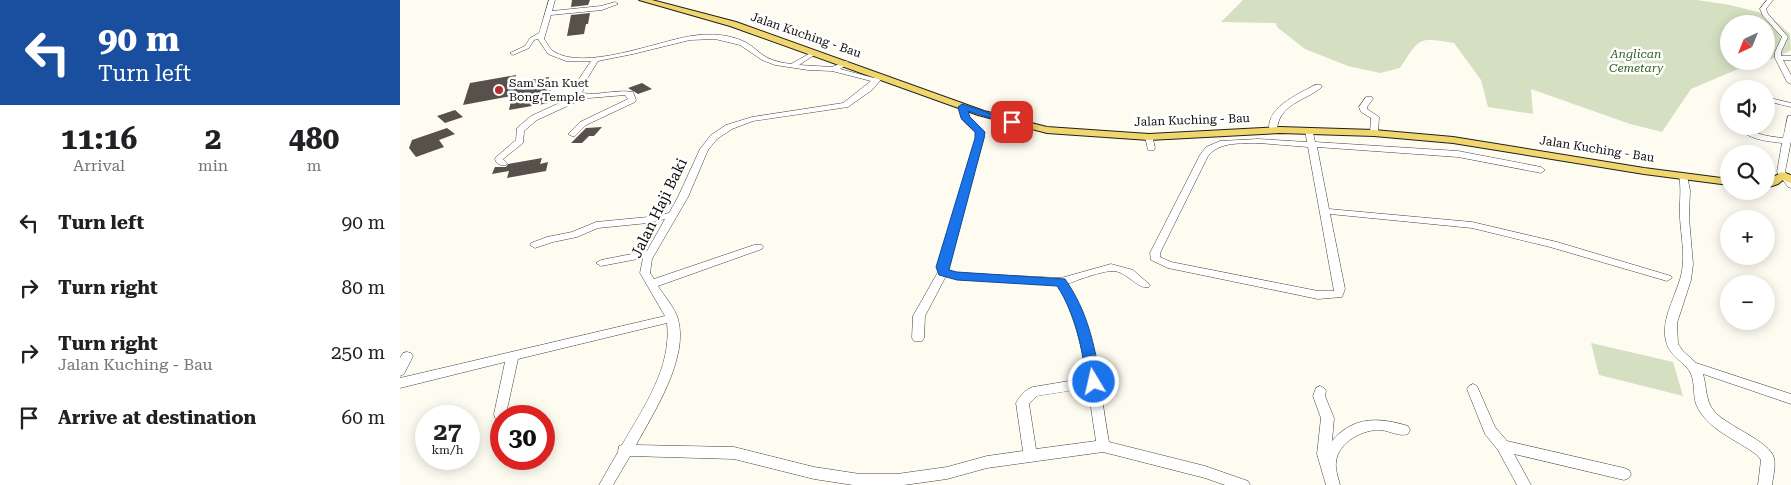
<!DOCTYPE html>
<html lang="en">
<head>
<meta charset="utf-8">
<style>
	:root { --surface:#fff; --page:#f6f6f6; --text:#202124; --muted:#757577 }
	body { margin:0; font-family:"Roboto Serif",serif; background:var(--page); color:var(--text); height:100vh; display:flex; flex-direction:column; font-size:19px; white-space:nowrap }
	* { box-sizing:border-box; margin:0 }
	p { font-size:16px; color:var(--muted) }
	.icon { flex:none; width:28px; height:28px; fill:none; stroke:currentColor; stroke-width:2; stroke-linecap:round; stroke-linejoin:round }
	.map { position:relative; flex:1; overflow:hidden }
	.details { display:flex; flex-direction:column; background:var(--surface); width:400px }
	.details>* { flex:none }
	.banner { background:#1a4fa0; color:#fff; overflow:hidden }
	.needle { width:32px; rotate:223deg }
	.buttons { position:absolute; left:1320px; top:15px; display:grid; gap:10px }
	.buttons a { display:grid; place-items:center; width:55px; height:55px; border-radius:50%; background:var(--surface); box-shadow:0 2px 12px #0003; font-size:25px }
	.speed { position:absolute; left:15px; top:405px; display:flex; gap:10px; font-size:25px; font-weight:700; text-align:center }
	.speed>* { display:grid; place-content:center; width:65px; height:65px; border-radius:50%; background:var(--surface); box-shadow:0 2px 12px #0003; line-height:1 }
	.speed small { font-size:12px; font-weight:400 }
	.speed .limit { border:8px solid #d22; background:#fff; color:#111 }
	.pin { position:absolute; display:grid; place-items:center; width:42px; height:42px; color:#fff; margin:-21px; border-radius:10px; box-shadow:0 2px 8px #0006 }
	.me { position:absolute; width:55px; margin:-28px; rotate:351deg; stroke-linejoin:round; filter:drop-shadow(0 0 4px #0008) }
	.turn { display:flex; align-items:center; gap:18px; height:105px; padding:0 15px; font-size:22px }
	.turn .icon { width:65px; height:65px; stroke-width:2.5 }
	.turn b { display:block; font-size:35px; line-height:42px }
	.eta { display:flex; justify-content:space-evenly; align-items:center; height:85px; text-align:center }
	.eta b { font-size:30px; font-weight:700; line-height:35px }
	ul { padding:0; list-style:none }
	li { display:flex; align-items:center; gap:15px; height:65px; padding:0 15px }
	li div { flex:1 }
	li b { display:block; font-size:19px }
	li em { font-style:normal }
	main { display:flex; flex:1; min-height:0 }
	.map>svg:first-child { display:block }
</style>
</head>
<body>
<main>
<section class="details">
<div class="banner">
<div class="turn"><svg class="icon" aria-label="left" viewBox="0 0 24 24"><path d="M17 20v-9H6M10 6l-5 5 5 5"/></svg><div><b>90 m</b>Turn left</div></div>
</div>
<div class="eta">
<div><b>11:16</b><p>Arrival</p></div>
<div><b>2</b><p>min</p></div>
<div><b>480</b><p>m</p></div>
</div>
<ul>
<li><svg class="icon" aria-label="left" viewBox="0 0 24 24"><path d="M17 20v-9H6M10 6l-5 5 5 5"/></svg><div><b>Turn left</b></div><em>90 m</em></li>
<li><svg class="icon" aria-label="right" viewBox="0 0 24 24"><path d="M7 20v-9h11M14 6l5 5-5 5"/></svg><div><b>Turn right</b></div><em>80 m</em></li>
<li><svg class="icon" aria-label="right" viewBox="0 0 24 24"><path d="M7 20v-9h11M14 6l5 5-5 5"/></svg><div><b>Turn right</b><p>Jalan Kuching - Bau</p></div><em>250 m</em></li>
<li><svg class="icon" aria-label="arrive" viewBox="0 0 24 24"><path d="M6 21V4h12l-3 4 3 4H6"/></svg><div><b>Arrive at destination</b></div><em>60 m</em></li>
</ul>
</section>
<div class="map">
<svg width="1391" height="485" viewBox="0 0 1391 485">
	<rect width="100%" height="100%" fill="#fefcf1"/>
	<!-- cemetery -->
	<path fill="#d5e0c2" d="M843,0H1297L1330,5L1369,15L1390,34L1391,50L1379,57L1366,60V24H1329V61H1357L1291,89L1262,132L1230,124L1131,89L1133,114L1088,107L1081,80L1054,43C1018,37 1020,37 1000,68L980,73L948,66L905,49L878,28L875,23L821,22Z
		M1191,343L1273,362L1283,396L1199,375Z"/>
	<!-- building -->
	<path fill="#57504b" d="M172,0H190L188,5L171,7Z
		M190,13L188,24H186L184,34L167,36L171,15Z
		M116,75L115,82L149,77L147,91L151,90L149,103L109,110L112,96L63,105L70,83Z
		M242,83L252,89L238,94L228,88Z
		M55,110L63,117L45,123L37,116Z
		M202,127L194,136H189L182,143H171L186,128Z
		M47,128L55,134L39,140L44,147L16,157L9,148L12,140Z
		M142,158L140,164L148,162L146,171L107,178L109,171L92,174L95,167H106L108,164Z"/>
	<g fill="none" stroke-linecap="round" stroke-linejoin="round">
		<!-- minor casing -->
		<g stroke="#414141" stroke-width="1">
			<path id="minor" d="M149,0H155L152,11L201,6L215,2L218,4L202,10L151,15L144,39C147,43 150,49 153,51C183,72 258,41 291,36C309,33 331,34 347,43C354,47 359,53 366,57C373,61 383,63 391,64L414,51L416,52V54L399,65L432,67L446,61L448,62V64L440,69L474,78L480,74L484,76L472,90L448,107L353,121L332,129L317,139L308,150L288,197L252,259L250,273L254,279L354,245H362L363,247L362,249L258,286C264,296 275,308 278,319C289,358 254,412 236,445L334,447L414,467L460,474H497L547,467L587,456L623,451L616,403C619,397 626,389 633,387L687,378C682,345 674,315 658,285L557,279L546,276L525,316L524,338L522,341H514L512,338L513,316L538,272L537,267L576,138V133L562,120L558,107L562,105L566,107L569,117L584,132V138L547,267L548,270L557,273L661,278L711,264L733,270L750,285L749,287C738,290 727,272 714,271C704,270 678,280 667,284C697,334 699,386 709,442L805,466L848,481L850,485H825L805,478L703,452L587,468L547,479L504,485H453L414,479L334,459L230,456L213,485H199L218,452L219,446L222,445C243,408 272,368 267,323L118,359L106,414L105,416H101L100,419L95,418L94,414L105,362L0,388V378L265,316L240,273L243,258L201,266L196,263L201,260L247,251L265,219L248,223L198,228L177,237L153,242L135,248L130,245L131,243L147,237L172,232L196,222L248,217L269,213L278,197L300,149L311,135L326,125L352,117L443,103L471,81L432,71L408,70L375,65L362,60L340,45L315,39L290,40L233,54L198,61L187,79L182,93C199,96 216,89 233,92L236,100L235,102L186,125L175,136H172L168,134L180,122L228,99L225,95L189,98L180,97L176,102L137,120L124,131L123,143L103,159L107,163L106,165C101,166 95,164 95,158L116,140L117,128L131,116L170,98L174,94L179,79L191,61H166L148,54L138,39L134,40L129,48L113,55L110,53L125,46L130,38L139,33ZM688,388L696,441L636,449L629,404L637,396Z
				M1367,0H1373L1366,9L1368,14L1388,37L1381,52V56H1391V60H1383L1391,75V84L1387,82L1375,58V52L1382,37L1363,16L1360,9Z
				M915,85H921L922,87C905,101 878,104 877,131L873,133H870C863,109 898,94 915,85Z
				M966,97H972L973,99L967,107V109L979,117L978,133L974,135L970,133L971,118L961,112L959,107Z
				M1366,97L1391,103V107L1366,101Z
				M1388,116H1391V141L1385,172L1391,179V188L1388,187L1377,172L1382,143C1366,141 1348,140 1337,126C1347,126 1348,130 1357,133C1365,136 1374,137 1383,138Z
				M906,128H912L915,142L1058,151L1141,167L1145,170L1141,173L1058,157L917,147L929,209L1072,222L1157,242L1271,276L1272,278L1267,281L1150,247L1072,228L930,214L945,289L942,297L918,299L768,268L751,260L750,253L800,155L806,147L820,141L858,139L907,142L905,130ZM858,143L908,147L934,291H918L771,262L760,257V253L808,156C820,141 841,144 858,143Z
				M746,135H752L755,148L754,150H748L745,137Z
				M1283,173L1287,176L1290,190L1289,218L1293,264L1291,280L1277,323L1278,344L1283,351L1296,363L1391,394V404L1303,374C1307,387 1305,400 1314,411C1326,426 1370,441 1374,458C1376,465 1373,477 1372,485H1358L1361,460L1357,455C1336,439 1307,430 1296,404C1293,395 1295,384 1291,374C1286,362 1269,357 1266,341C1260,319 1278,293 1282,271C1285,253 1281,236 1280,218C1279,204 1282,190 1279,176Z
				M7,352L11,353L13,356L4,374L0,376V358L3,353Z
				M1073,384L1077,386L1095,427L1107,441L1224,468L1229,470L1231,474L1229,478L1224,480L1114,454L1131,485H1117L1098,450L1085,434L1067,389L1069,386Z
				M920,386L924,388L926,391L925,396L934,418L932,441C953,416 979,417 1008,426L1010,430L1008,434C999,437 990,431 981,430C963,429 938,442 936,462C935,469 938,477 940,485H926L917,454L921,418L913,396L916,388Z"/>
		</g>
		<!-- major casing -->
		<g stroke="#1f1f1f" stroke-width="2">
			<path id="major" d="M239,0H252L336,22L584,111L647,127L749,134L880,127L974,130L1053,137L1244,168L1329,179V185L1244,174L1053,143L974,136L880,133L749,140L647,133L578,115L330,26Z
				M1382,172L1391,175V183L1383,180L1378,184L1366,188V181Z"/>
		</g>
		<!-- minor -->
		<use href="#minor" fill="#fff" fill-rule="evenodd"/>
		<!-- major -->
		<use href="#major" fill="#f1d66d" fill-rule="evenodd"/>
	</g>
	<!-- route -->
	<path fill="#1a73e8" stroke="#114b97" d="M562,104L617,122L612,125L568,111L570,117L585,132L584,138L549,270L557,272L665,279C688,312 694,344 701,382L699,386L694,387L689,386L687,382C682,349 676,314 657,286L557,280L539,275L536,267L575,138V132L561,118L558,107Z"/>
	<!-- markers -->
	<circle fill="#b82d2e" stroke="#fff" stroke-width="2" cx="99" cy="90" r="5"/>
	<g text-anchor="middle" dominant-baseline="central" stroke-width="5" stroke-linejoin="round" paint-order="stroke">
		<!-- far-street labels -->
		<g font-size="12" fill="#0e0e0e" stroke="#fff">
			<text transform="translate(406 35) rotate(19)">Jalan Kuching - Bau</text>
			<text transform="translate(792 120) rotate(-2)">Jalan Kuching - Bau</text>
			<text transform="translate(1197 149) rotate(9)">Jalan Kuching - Bau</text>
		</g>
		<!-- far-park labels -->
		<g font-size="12" font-style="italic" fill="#2d6322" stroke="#fff">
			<text x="1236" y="54">Anglican<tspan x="1236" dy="14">Cemetary</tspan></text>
		</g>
		<!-- far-poi labels -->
		<g font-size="12" fill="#0e0e0e" stroke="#fff" text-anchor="start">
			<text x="109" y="83">Sam San Kuet<tspan x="109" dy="14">Bong Temple</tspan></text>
		</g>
		<!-- street labels -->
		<g font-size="15" fill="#0e0e0e" stroke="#fff">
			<text transform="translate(259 208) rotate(-64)">Jalan Haji Baki</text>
		</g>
	</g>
</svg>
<div class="buttons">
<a><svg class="needle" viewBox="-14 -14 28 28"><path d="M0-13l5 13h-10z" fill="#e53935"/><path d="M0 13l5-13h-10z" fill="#757577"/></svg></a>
<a><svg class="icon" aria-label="sound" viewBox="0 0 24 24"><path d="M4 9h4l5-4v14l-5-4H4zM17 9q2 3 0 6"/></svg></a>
<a><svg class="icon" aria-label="search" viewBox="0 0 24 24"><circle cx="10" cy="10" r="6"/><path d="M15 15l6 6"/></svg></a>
<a>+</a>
<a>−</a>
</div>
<div class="speed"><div>27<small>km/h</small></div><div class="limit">30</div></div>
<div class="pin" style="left:612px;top:122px;background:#d93025"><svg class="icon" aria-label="arrive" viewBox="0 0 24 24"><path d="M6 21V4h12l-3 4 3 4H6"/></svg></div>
<svg class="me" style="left:694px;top:382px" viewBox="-20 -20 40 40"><circle r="17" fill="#1a73e8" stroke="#fff" stroke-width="3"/><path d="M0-11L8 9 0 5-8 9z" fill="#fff"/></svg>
</div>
</main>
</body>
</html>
